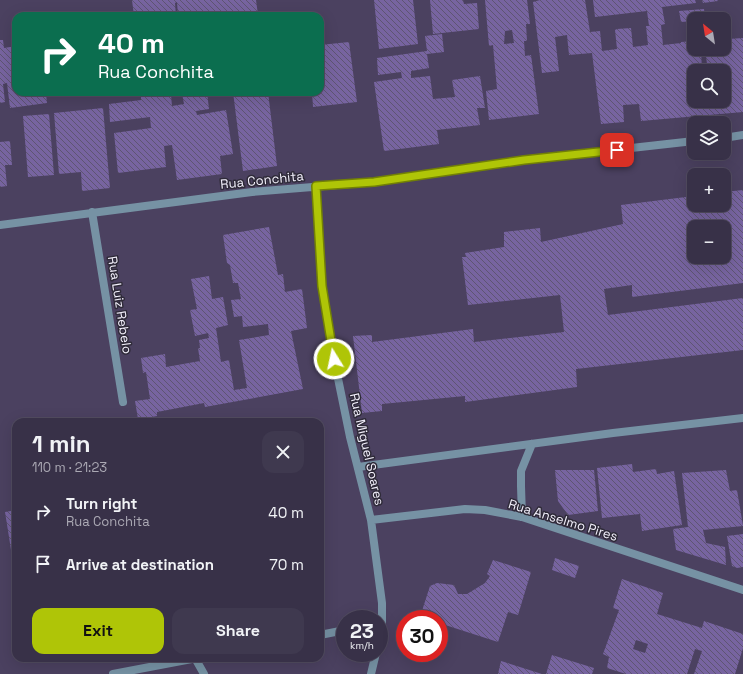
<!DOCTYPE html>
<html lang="en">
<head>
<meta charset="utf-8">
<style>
	:root { --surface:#383148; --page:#3f394f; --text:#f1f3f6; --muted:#aba9b4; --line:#524c60; --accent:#afc507 }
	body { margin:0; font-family:"Space Grotesk",sans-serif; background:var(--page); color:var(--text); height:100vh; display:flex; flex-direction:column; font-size:15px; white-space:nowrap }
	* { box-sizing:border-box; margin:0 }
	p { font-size:13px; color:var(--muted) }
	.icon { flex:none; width:22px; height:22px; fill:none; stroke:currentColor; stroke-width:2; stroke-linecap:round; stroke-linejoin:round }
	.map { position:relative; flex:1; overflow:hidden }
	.side { position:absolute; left:12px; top:418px; width:312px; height:244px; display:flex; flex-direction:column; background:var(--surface); border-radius:12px; box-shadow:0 4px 16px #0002,0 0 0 1px var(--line) }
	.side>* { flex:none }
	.banner { position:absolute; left:12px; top:12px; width:312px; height:84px; border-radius:12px; box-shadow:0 4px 16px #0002,0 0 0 1px var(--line); background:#0b6e4f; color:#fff; overflow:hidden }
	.needle { width:26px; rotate:330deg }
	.controls { position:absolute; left:687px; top:12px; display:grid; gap:8px }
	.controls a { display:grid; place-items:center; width:44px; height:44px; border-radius:8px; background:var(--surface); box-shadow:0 4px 16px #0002,0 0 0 1px var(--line); font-size:20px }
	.speed { position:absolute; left:336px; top:610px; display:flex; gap:8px; font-size:20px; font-weight:700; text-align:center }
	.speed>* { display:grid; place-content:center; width:52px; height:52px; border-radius:50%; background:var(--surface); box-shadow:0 4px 16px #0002,0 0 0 1px var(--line); line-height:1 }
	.speed small { font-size:10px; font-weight:400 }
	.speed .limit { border:6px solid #d22; background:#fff; color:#111 }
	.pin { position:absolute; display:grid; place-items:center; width:34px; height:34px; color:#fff; margin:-17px; border-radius:8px; box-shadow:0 2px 6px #0006 }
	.me { position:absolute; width:44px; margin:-22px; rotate:350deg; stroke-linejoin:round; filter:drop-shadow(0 0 3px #0008) }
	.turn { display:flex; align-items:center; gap:14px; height:84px; padding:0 20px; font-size:18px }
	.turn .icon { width:52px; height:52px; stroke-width:2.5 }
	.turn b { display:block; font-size:28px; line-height:34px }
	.round { display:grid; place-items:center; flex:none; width:42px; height:42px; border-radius:12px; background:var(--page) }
	.head { display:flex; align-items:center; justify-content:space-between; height:68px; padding:0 20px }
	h1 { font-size:24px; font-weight:700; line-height:30px }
	.cta { display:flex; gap:8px; margin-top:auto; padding:8px 20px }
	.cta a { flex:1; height:46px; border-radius:12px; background:var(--accent); color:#111; font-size:16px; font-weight:700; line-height:46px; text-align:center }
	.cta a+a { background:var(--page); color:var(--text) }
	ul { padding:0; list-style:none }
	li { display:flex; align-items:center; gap:12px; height:52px; padding:0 20px }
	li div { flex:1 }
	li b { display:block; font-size:15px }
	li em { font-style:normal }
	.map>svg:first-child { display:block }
</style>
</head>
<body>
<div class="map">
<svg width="743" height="674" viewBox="0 0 743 674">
	<defs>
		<pattern id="building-back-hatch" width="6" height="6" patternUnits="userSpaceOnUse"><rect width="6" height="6" fill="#7764a0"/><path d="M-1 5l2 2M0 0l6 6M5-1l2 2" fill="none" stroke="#5e5572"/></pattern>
	</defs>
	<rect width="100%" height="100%" fill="#4b4160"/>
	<!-- building -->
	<path fill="url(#building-back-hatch)" fill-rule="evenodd" d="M132,0H256L258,15L178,16L177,2L175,3L176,16H134Z
		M374,0H413L418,44L379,49Z
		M430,0H463L464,4L477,3L479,29L433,34Z
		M485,0H527L530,24H526L527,41H524L525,56L531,55L539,114L489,120L486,91L497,89L493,45L489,46ZM512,30L514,43L504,44L505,31Z
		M540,0H585L590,32L600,31L602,51L617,49L615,30L617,29L631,28L633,47L648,45L646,26H649L647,11L595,17L593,0H695L696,3L662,7L665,24L661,25L663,45L681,43V42L694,41V49H701L702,71H694V101H724V71H708L705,49H724V32H727L728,39L743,38V112L641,121L639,104L623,105L624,122L601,124L592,53L569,55L567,35L555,37L559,71L542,73L533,2Z
		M702,0H717L718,1L703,3Z
		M704,9L705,19H694V21L681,22L679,11Z
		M442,34L444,52L427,54L429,68L411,71V78L430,76L433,99L455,97L452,80L480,76L485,108H477L480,125L437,130L439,144L384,151L374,82L402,78L401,72L378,75L377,58L427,51L425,36Z
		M0,40H3L4,48L16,46V92H44V94H46L47,103L10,108L7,83L3,84L5,102L0,103Z
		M349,42L357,102L313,107L312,92H320V45Z
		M141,92H158V97L163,96V92H207L209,109L196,111L197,115L226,110L233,154L220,156L222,174L177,180L172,145L164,146L166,167L118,173L114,133L151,128L150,117L110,122L109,104L141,100ZM182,93L184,104L172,106L171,95Z
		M233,92H268L277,166L243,171Z
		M103,108L110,188L82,191L81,172L59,174L54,113Z
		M49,114L54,175L28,177L23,116Z
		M10,141L12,165H5L7,186L0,187V142Z
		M743,190V283L632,297V285L604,289L608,315L743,298V350L576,369L577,387L465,402V396L382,404V411L362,413L353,336L372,335V342L473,329L474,342L564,332L560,295L468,305L462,257H466L465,253L504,247V232L540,228L541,242L623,224L621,205L694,196V205H724V192ZM694,227H724V257H694Z
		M269,227L278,275L283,274L285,292L302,289L307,328L291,331L303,389L205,407L204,403L157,412V416L146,418L147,422H127L138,419L135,401L150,399L146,372L143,373L141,358L165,354L166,367L200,361L198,348H200L199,340L209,338L208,333L195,336L190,310L197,309L191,279L209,276L212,299L223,297L228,325L216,328L221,362L229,360L234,390L247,388L239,340L269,335L268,324L243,327L242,316L234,317L231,300L241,299L238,283H233L230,265L227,263L223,235Z
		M632,464L633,472L656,469L657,474L674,471L682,525L642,531L640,514L602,518L597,468Z
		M555,470H594L598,511L568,515L558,501Z
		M726,470L730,491L737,490L743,526L703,530L706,543L725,547L726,565L676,550L673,529L688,527L682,473Z
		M16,510V575H15L5,512Z
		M743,534V567L737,568L732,566L727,536Z
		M555,558L579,566L575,578L552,570Z
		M493,560L531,572L518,615L508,612L498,642L439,623V619H425L420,617L430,586L437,583L454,585L458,594H467L485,583L490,576L487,574Z
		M622,579L663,593L657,614L702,628L704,621L743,634V648L735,674H694L702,651L695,649L687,674H626L607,668L609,657L603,654L619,610L613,608ZM636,640L648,644L645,653L633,649Z
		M552,655L594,668L592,674H546Z
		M501,661L542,674H498Z"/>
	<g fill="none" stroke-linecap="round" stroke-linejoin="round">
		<!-- street -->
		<path stroke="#7692a4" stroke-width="8" d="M724,138L743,135
			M316,186L322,286L334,359L350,437L371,520L382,603V622L379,641
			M92,212L123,402
			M0,225L252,192L374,182L524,160L694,141
			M358,467L613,433L743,418
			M522,517L521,486V471L532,444
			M371,520L465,509L485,510L522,517L743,590
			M320,635L345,630
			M195,658L204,674
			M113,674L197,658
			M371,674L376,653"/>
	</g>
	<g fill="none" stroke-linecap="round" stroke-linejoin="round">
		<!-- route casing -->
		<g stroke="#728005" stroke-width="10">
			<path id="route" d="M334,359L322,286L316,186L374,182L524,160L617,150"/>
		</g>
		<!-- route -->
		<use href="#route" stroke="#afc507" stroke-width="7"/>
	</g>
	<g text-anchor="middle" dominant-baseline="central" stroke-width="3" stroke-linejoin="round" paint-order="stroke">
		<!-- street labels -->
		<g font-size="13" fill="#f4f1fd" stroke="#2f2b39">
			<text transform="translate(262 180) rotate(-6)">Rua Conchita</text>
			<text transform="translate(120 305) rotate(81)">Rua Luiz Rebelo</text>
			<text transform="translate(367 449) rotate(77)">Rua Miguel Soares</text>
			<text transform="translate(563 520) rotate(17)">Rua Anselmo Pires</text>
		</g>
	</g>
</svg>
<div class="controls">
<a><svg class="needle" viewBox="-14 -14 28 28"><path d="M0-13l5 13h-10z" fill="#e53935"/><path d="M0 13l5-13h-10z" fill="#aba9b4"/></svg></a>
<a><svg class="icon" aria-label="search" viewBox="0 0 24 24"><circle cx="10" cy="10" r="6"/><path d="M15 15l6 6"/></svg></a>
<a><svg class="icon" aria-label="layers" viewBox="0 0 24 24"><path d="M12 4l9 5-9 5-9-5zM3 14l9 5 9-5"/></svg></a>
<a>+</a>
<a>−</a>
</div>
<div class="speed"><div>23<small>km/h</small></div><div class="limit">30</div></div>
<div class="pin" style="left:617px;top:150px;background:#d93025"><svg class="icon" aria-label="arrive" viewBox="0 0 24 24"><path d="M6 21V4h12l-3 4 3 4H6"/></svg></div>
<svg class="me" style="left:334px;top:359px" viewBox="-20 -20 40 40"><circle r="17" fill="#afc507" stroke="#fff" stroke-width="3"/><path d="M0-11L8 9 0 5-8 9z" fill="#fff"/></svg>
<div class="banner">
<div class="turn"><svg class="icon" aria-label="right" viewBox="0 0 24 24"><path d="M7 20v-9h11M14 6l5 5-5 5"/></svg><div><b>40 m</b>Rua Conchita</div></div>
</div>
<section class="side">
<div class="head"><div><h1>1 min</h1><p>110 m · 21:23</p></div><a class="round"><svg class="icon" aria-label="close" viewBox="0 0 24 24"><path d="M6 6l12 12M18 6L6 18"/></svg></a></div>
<ul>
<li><svg class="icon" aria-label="right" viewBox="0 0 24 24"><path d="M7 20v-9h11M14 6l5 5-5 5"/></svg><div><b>Turn right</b><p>Rua Conchita</p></div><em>40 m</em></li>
<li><svg class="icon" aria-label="arrive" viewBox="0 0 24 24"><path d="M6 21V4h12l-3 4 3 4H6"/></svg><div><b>Arrive at destination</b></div><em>70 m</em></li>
</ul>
<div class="cta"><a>Exit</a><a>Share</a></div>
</section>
</div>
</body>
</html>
